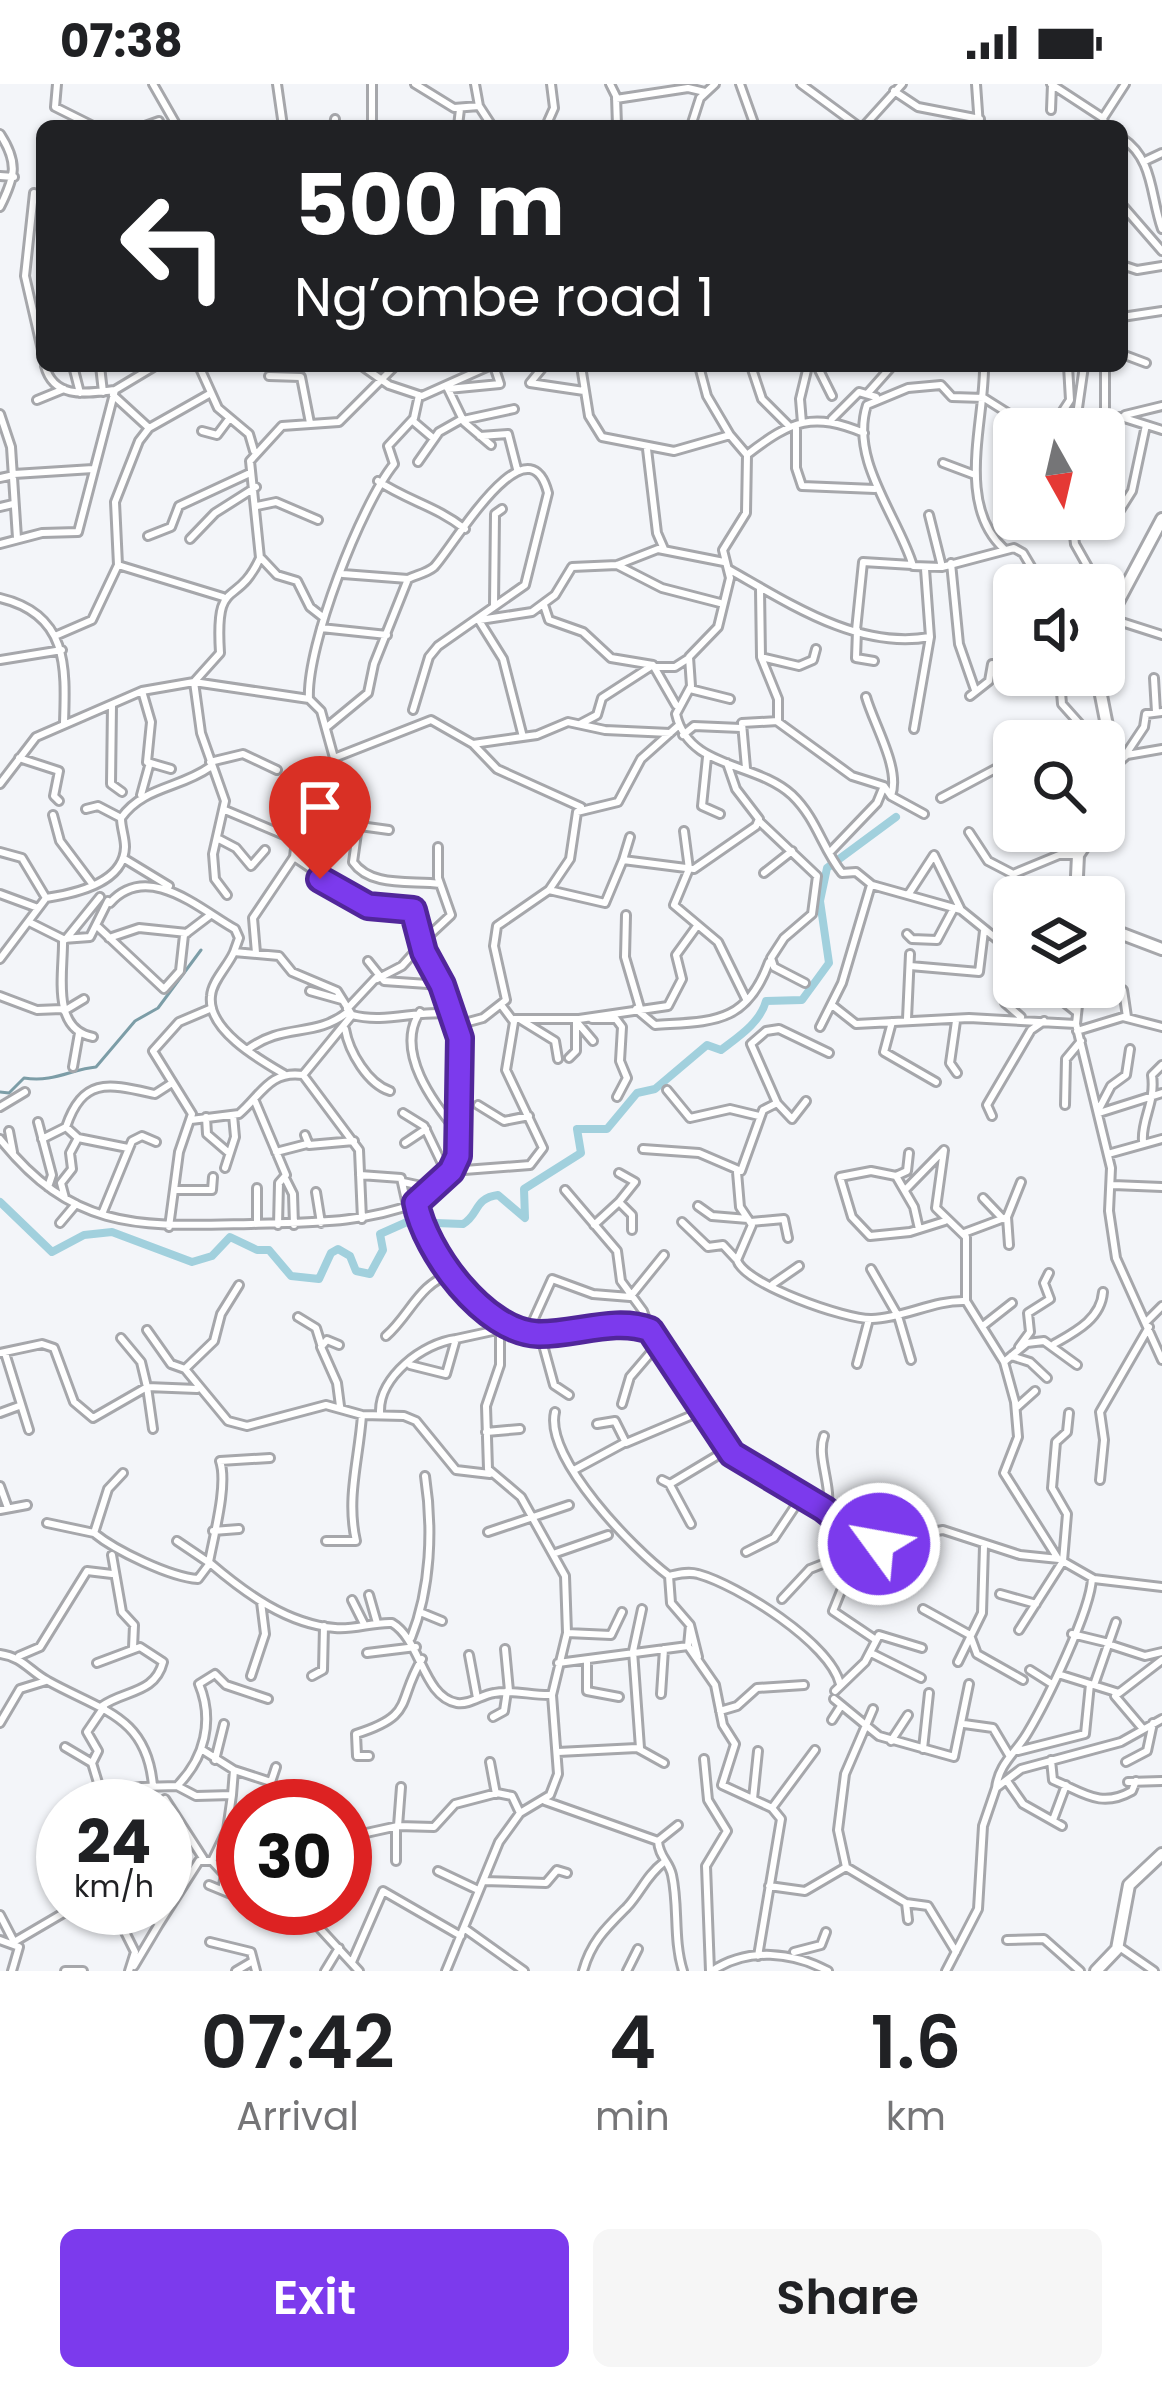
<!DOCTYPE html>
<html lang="en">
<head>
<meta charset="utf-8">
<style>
	:root { --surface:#fff; --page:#f6f6f6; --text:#202124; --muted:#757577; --accent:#7c3aed }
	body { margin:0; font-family:Poppins,sans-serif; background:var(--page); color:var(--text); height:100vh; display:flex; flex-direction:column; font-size:45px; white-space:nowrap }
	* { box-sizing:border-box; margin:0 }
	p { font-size:39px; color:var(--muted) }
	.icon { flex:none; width:66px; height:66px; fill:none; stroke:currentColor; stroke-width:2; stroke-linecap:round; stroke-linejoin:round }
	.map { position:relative; height:1887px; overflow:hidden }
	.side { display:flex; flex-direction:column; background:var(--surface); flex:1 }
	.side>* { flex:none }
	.hud { position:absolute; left:36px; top:36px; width:1092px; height:252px; border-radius:18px; box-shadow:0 3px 9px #0004; background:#202124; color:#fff; overflow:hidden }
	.needle { width:78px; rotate:172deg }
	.tools { position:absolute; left:993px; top:324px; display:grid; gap:24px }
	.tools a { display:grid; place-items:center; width:132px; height:132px; border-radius:18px; background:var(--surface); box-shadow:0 3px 9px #0004; font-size:60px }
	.speed { position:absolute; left:36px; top:1695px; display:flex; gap:24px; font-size:60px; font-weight:700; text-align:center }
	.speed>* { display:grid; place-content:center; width:156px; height:156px; border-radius:50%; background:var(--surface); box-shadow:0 3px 9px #0004; line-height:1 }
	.speed small { font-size:30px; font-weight:400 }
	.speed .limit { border:18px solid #d22; background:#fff; color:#111 }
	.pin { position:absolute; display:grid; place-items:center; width:102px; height:102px; color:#fff; margin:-123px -51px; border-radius:50% 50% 50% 0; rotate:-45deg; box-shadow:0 0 12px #0007 }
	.pin .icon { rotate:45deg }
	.me { position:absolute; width:132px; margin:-66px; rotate:302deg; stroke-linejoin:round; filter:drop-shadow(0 0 9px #0008) }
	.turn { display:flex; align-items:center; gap:42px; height:252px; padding:0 60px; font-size:54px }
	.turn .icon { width:156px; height:156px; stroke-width:2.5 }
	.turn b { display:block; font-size:84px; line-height:102px }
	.eta { display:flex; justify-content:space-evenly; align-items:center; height:204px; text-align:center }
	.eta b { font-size:72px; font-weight:600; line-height:84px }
	.button { display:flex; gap:24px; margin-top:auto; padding:24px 60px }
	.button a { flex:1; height:138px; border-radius:18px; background:var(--accent); color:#fff; font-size:48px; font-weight:600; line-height:138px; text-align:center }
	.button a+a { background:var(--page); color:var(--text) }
	.status { display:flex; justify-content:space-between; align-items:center; height:84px; padding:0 60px; background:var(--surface); direction:ltr }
	.status svg { height:33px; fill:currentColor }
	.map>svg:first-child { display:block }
</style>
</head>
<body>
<div class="status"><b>07:38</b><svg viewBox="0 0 49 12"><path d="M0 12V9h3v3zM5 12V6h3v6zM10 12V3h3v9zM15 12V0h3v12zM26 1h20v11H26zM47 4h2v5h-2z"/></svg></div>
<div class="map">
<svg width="1162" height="1887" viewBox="0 0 1162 1887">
	<rect width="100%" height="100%" fill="#f3f5f9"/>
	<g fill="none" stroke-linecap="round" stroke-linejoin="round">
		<!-- stream -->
		<path stroke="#7c9da7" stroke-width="3" d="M0,1008L9,1009L24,994C53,999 72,985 96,983L135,937L158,924L201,866"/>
		<!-- river -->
		<path stroke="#a1d0dd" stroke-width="8" d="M0,1118L52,1168L84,1151L112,1148L192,1178L212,1172L230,1153L257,1166H269L291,1192L319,1195L331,1169L338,1165L350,1172L356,1187L370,1190L383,1166L380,1150L407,1138L463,1140C479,1131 474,1114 498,1111L525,1134L524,1105L581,1069L577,1045H607L637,1009L655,1005L707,961L721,966C738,953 760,939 766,917L802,916L829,879L820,817L827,784L896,733"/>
		<!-- street casing -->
		<g stroke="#a6a7ab" stroke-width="12">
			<path id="street" d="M57,0L55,23L93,42
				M153,0L177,42
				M277,0L283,42
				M415,0L454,24L479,22
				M475,0L479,22L492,42
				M610,0L616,12L617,42
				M740,0L755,42
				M801,0L858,42
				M976,0L979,42
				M1051,0L1103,34
				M894,7L918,23L980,35
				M616,15L688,4L705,8
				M1051,26L1052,0
				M145,42L159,37
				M334,42L335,35
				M372,42V0
				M458,42L460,25
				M546,42L554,24L551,0
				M691,42L700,14L715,0
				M864,42L902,0
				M1105,42L1103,34L1125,0
				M0,50C19,79 15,93 0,123
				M1122,54C1154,75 1150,111 1162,145
				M1145,77L1162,69
				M0,92L14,93
				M34,109L25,192L42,266
				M1122,121L1162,167
				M1122,181L1137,186L1162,182
				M1122,233L1162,227
				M1122,270L1146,279
				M45,282C54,316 88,309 115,306
				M73,282L80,309
				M100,282L103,308
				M199,282L218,324L249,350L254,367
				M362,282L389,301L422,312L489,282
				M544,282L530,299L584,307
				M581,282L589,332L602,353L674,367L730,351L747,371L746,429L723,466L730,494L718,543L689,573L691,602L676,630C689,686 755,677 792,711C817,735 822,764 842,789L856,788L872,801L961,826L1014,869
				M699,282L707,312L730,351
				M751,282L762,315L790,343
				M817,282L832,312
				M984,282C985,336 955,420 1004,465
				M1105,282V332
				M269,292L301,293L310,339
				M868,309L892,282
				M113,311L149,344
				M37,316L64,305
				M0,330L11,363L17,454
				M1077,331L1084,282
				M1125,331L1162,322
				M1010,332L1002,357L1004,387L1014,391
				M1059,333L1070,316L1068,282
				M832,335L859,308L876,313
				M463,336L514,325
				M413,337L433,354
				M802,339L800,315L808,282
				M796,341V384L802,402L875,405
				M202,347L217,351L229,335
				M480,352L508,350L517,385
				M491,361L464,338L448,305L500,300L494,282
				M647,365L657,449L664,465
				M748,370C792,336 813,328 864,349
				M418,378L439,348L462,335
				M943,379L975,391
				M14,390L93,385
				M0,394L14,391
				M378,397C408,417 436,422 465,445
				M257,422L276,418L318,436
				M0,423L13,420
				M929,431L942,483
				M1115,434L1132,407L1146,341
				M1072,435L1075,460L1093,492
				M148,452L171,443L179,422L250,389
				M190,455L215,429L256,403
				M0,460L42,449L78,448L115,306L155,282
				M262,475L277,491L297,497L310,523L324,534
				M951,479L959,560L975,606
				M118,481L223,513
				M617,481L662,504L720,519
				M730,486C790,520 859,566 930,553
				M343,490L408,495
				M1040,499L1076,492L1122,503
				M1042,501L1023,469L1014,464L942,483L913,482C899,434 849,376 867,321L908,304L941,301L952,313L984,314L1022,338L1121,333L1162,346
				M0,514C68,530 66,582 64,639
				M494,521L495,430L502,425
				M544,521L549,536L583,548L611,574L653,581L676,621
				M1109,534L1162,551
				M478,535L503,575L523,653
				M480,536L532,528L555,511L572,483L617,481L658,465L724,478
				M321,544L387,551
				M856,546L863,478L912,481
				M857,546L856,574L874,577
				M55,552L92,536L118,481L115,418L139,357L149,344L211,309
				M761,573L799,582L813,576L816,565
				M0,576L62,566
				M655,583H675L689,574
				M1154,594L1156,628
				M690,605L730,615
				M142,607L151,638L147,678L171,685
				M1061,608L1062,620L1095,657
				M970,612L989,597L992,580
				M866,613C874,641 901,685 891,712
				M309,615C306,562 361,421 394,380L388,362L414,334L419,311
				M112,621L111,700L122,708
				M778,638L852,692L884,702L891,712L924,730
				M580,640L597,631L602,614L653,581
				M328,642L368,609L374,580L408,495C416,491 427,489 434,483C451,466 528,331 548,409L525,501L438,562L429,573L413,626
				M914,645L930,553L925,485
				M683,651L694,642L741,644
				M473,660L497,685L581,723
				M707,673L702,722L720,730
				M1124,673L1144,643L1146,630L1162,628
				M19,674L59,687L54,712L59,717
				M334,674L431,636L473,660L537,651L568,638L605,646L670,649
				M210,678L243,670L277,686
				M746,684L742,639L778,637V615L761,573L760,505
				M1110,686L1127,671L1162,665
				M0,700L36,653L142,607L194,598L309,615L321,627L334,674L296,756L294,773L367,822L409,824L417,831C424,877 458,914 459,960C460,987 468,1068 451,1087C443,1097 422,1105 417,1117C402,1151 495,1235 523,1246C562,1262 610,1231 650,1246L682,1288L727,1366L869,1458L943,1446L1020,1471L1059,1475L1094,1495L1162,1503
				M141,711L149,682
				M941,714L1014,675
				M312,722L345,740L389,746
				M86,725L98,722L121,734
				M225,726L296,756
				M53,731L60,757L93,801
				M760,738L817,792L812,830L784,854L771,874L774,883L805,899
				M358,742L353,778C371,804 412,796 440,800
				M684,747L689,785L674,821L718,858L746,915
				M969,748L988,777L1013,790L1059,771H1078
				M217,754L236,764L251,782L265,766
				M831,767L877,719L884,702
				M0,768L22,774L46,814
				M123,774L169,802
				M623,776L630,753
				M764,789L792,767
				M549,806L605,819L623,776L694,785L756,742L759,735L736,705L727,679
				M0,810L38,824
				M227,811L215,795L213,770L225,717L201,649L194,598L220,569C215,490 236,526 260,474L250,377L282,342L339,338L395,282
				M908,811L934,771L960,824
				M110,819C148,776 202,827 235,845L239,854L234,868
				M626,831L625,873L640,924
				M29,838L63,855C64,887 50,945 93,953
				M97,842L164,905L180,887L184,851L209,832
				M907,850L912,855L937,856L953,826
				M109,854L139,844L187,849
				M63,855L90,853L108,817
				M66,855L100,813
				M421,859L451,831L438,794V763
				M256,869L253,834L294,773
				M0,875L46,814C73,810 124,800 125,763C125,753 121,744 121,734C144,702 179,705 210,683
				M368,877L384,897L442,901
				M910,882L979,888L984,847
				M377,895L402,882L421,861
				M1007,900L1005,919L1021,933
				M1045,903L1075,927
				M1080,903L1076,940L1111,1084L1109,1127L1116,1174L1162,1276
				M1123,906L1127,933
				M310,907L342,916
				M0,912L37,926L62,925
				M832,921L856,940L969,934L1076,940
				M347,925L376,894
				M636,925L655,941C712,937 746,941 769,878
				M64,927L84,915
				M420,928C394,967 433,1019 460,1051
				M352,931L303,991L359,1066L362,1135
				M514,935H579L668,922L682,895L676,871L697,842
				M592,935H616L622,943L620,977L627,994L617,1013
				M907,935L910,870
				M521,936L555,957L558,975
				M576,937L593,957
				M956,937L950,979L957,989
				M892,938L884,968L936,998
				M457,941L483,934L506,916L494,862L497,842L549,806L570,775L577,728L618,718L641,675L679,641
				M820,943L842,899L871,801
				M345,945C349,968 368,1000 390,1007
				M1077,947L1123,933L1162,943
				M247,966C284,938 313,955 348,928
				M569,974L576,967V937
				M73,983L79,949
				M284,990C260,976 207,946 211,912C212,897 228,882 234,868L279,872L292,888L337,907L352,931C386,940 419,925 454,930
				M667,1006L690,1034L730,1025L759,1032
				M254,1015L286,1091L279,1099L278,1141
				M777,1019L751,960L766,947L779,945L829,969
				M478,1021L504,1037L529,1032
				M1065,1021L1066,975L1081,957
				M0,1023L25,1008
				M1100,1023L1111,1002L1126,991L1130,965
				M403,1029L424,1042L447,1090
				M1099,1029L1162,1009
				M992,1032L987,1021L1031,946L1044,937
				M206,1033L207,1050L229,1069
				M191,1036L239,1030C261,1011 270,986 303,991
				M38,1038L52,1091L48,1103
				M66,1043L78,1054L128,1064
				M9,1047L13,1068
				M305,1051L309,1061L354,1057
				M0,1055C75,1149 142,1142 251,1140C308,1138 361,1140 416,1119
				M42,1055L66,1043C83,992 109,1000 155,1010L172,999
				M1143,1057C1141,1036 1156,1018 1152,991L1162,981
				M405,1059L426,1045
				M643,1065L699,1069L741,1087L763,1026L777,1019L792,1035L806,1017
				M276,1068L307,1060
				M1108,1070L1162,1055
				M225,1084L235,1053L233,1031
				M451,1087L530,1081L543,1064L506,986L514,938L502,922
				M737,1088L740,1123L752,1141L737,1176C744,1200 846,1236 872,1235C904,1234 934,1216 965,1217
				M619,1089L635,1098L619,1118
				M360,1091L401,1094L407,1121
				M896,1092L907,1087L909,1069
				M286,1096L293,1110L294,1141
				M403,1098L431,1104
				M1113,1101L1162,1103
				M257,1104V1139
				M174,1106H212L213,1093
				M565,1106L617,1167L621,1197L643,1227L650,1246
				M905,1106L944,1066L936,1124L966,1153V1217L1004,1278L1015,1318L1018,1353L1004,1389L1057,1473
				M316,1108L321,1139
				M65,1114L61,1099L72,1085L70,1069L78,1054
				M983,1114L1003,1135
				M698,1122L712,1132L748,1135
				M102,1130L132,1057L142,1052L156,1058
				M1007,1133L1009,1161
				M682,1138L708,1163L723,1161L737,1176
				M751,1138L784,1135L788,1154
				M60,1139L76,1120
				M594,1141L619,1118L632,1131V1146
				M169,1143L179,1068L192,1030L153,967L179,938L212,924
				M919,1145L914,1123L896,1092L871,1087L840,1093L852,1133L870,1152L910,1148L945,1137
				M964,1149L1007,1133L1021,1098
				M871,1185L898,1232L911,1276
				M773,1200L799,1182
				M239,1201L221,1230L214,1257L185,1285L228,1337L247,1342L326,1321L362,1331L404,1332L416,1337L456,1386L490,1390
				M298,1233L316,1244L321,1260
				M1146,1238L1162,1222
				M984,1241L1012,1219
				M147,1246L171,1280L185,1285
				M528,1248L552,1195L593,1210L630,1213L664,1171
				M540,1250L554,1301L569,1311
				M386,1252C411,1230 418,1200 453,1189
				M121,1254L141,1278L147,1303
				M1054,1260C1075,1248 1101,1235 1103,1208
				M339,1261L327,1256L321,1263L337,1299L340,1322
				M1019,1263L1030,1248L1028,1229L1050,1215L1044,1199L1049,1189
				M0,1269L42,1260L54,1264L74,1318L93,1334L147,1303L197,1305
				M5,1269L29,1346
				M1011,1272L1030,1278L1047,1294
				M1004,1278L1027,1259L1044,1257L1077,1281
				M857,1280L869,1235
				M410,1281L446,1290L456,1255L502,1245
				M147,1303L153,1345
				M622,1320L630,1293L659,1259
				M1016,1324L1035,1307
				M380,1328C379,1293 423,1259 456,1255
				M555,1328C544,1374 634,1466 669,1492L671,1519L690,1541L688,1562L715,1601L723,1641L735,1660L722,1701L772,1724L781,1735L758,1872
				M0,1329L19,1322
				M597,1340L615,1337L626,1359L702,1327
				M486,1348L520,1345
				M824,1352C816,1373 833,1402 827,1428
				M574,1386L624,1359
				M123,1389L108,1405L94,1449C116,1467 170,1493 198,1495L210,1479C245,1509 287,1540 335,1544C354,1546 373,1538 392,1539C421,1556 423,1613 457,1619C470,1621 481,1611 494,1609C513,1605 532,1612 552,1611
				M662,1396L670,1400L725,1367
				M1100,1396L1104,1356L1100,1328L1149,1243
				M670,1401L691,1440
				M0,1402L8,1424
				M0,1426L27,1421
				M47,1439L94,1449
				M213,1447L239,1445
				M488,1448L569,1421
				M177,1457L208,1478
				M326,1457H356C346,1414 359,1375 362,1331
				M746,1468L774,1454L800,1415
				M553,1470L608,1451
				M112,1471L122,1528L134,1541L133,1564
				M836,1476L843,1502L833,1527L876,1556
				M209,1478C214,1451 228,1400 220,1377L270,1374
				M669,1492C678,1490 688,1487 698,1490C738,1501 830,1559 840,1600
				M1000,1510L1036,1520
				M369,1511L377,1539
				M782,1515L810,1485L838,1474L850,1448
				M352,1516L364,1540
				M923,1525L970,1551L977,1570L1023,1596
				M420,1528L442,1537
				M690,1541L698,1573
				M1019,1546L1063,1477L1067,1430L1052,1404L1056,1358L1067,1348L1069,1329
				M567,1549L611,1551L622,1528
				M1072,1550L1109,1559
				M411,1554C431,1504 433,1444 425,1392
				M1108,1560L1145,1572L1162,1568
				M505,1565L509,1607
				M367,1569L416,1563
				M871,1569L921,1594
				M0,1570C23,1573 29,1587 48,1597C102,1627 147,1632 153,1702
				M469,1571L477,1614
				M19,1572L40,1563L87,1487L112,1490
				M587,1577V1607L619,1613
				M958,1578L982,1529L984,1462
				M97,1579L140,1563L163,1578C155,1610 124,1606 102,1622
				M558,1579L688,1562
				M1030,1586L1052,1600
				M1058,1590L1119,1609L1162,1576
				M251,1592L265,1550L261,1518
				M312,1592L323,1586L324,1542
				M1094,1601L1116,1538
				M835,1607L865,1578L879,1551L922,1564
				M661,1610L664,1565
				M1115,1612L1143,1645
				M834,1615L879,1652L954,1673L969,1600
				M720,1627L737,1622L757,1604L804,1601
				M493,1633L504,1627L507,1607
				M832,1636L841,1622
				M0,1639L20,1605L46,1597
				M964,1640L993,1644L1009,1671
				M891,1657L908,1631
				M65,1663L92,1679
				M640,1664L633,1567L642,1525
				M201,1665L234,1686L232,1711
				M923,1665L929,1609
				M1018,1667L1085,1650L1090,1600
				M558,1668L637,1664L664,1679
				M369,1672H357L356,1650C416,1631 396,1618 422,1575
				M704,1675L708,1716L727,1747L706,1782L710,1887
				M215,1676L224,1640
				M1051,1676L1053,1696C1083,1708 1100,1725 1132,1707L1136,1697
				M490,1678L496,1710
				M1126,1678L1147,1667L1153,1639
				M234,1686L271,1698L276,1683
				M1007,1697L1023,1720L1062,1742
				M1128,1698L1162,1697
				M177,1702C205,1674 214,1636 199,1600L215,1590L226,1601L268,1615
				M996,1704C999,1679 1016,1669 1028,1648C1046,1618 1091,1526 1092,1494
				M102,1712L92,1679L98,1667L87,1648L104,1623
				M165,1715L203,1774
				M753,1715L758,1667
				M545,1717L658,1757
				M96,1722L110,1707L141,1703L177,1702L196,1712L232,1711L227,1746L212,1777L225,1791L222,1806
				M772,1724L815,1666
				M1053,1736L1066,1701
				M398,1742L401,1703
				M658,1757C659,1773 669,1777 672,1791C679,1823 673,1855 683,1887
				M658,1757L678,1741
				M346,1764L348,1753L398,1742L434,1743L455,1720L497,1709L512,1712L520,1729
				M396,1777V1744
				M846,1783L838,1746L845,1690L873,1625
				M846,1783L906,1819L928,1822L956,1868
				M438,1787L476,1805
				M483,1797L546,1799L557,1786L567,1789
				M209,1801L243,1815
				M769,1802L805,1807L846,1783
				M906,1819L908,1836
				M113,1824L135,1868L129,1887
				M141,1824L159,1840L199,1777H212
				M301,1824L359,1887
				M0,1831L14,1858L72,1824
				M464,1844L524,1887
				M0,1856L19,1863L12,1887
				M1007,1856L1044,1855L1080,1887
				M210,1858L251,1868L256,1887
				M1118,1862L1154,1887
				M794,1868L821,1861L826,1848
				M352,1878L383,1807L461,1852
				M134,1882L159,1840
				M65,1887H83
				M236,1887L253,1877
				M325,1887L339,1864
				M446,1887L499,1758L520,1729L550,1711L558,1690L552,1611L567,1549L565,1492L521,1413L488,1385L486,1322L500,1281V1236
				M583,1887C591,1858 606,1844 627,1823C641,1808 646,1792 664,1778
				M627,1887L638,1865
				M712,1887C748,1863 793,1868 828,1887
				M946,1887L978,1825L983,1742L996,1704L1021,1685L1121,1658L1162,1635"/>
		</g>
		<!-- secondary casing -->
		<g stroke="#a6a7ab" stroke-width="16">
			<path id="secondary" d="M1104,544L1162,435
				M1097,591L1111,662L1104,720
				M1076,813L1078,771L1094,747
				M1104,843L1162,865
				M1096,1887L1117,1865L1129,1801L1162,1770"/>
		</g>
		<!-- street -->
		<use href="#street" stroke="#fff" stroke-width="6"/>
		<!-- secondary -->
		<use href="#secondary" stroke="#fff" stroke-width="10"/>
	</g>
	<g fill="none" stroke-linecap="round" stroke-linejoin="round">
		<!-- route casing -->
		<g stroke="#51269a" stroke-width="30">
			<path id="route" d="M320,795L368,822L413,826L424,868L442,901L460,954L458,1072L451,1087L416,1119C425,1167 484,1248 538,1250C574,1251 615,1233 650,1246L732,1370L824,1425L860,1454L879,1460"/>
		</g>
		<!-- route -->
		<use href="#route" stroke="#7c3aed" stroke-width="21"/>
	</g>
</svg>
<div class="tools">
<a><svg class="needle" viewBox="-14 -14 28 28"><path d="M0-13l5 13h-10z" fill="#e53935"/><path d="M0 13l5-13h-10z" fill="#757577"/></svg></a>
<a><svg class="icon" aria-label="sound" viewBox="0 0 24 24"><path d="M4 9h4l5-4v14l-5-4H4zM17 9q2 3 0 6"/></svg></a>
<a><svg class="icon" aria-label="search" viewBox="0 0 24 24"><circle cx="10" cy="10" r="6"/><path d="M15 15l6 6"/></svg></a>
<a><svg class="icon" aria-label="layers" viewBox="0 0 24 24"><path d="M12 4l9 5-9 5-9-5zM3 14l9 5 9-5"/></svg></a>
</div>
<div class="speed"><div>24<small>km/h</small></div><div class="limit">30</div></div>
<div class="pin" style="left:320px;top:795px;background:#d93025"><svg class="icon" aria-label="arrive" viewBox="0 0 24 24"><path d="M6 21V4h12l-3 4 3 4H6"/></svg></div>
<svg class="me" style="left:879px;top:1460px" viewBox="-20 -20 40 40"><circle r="17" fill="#7c3aed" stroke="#fff" stroke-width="3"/><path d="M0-11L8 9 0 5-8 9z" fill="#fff"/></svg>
<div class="hud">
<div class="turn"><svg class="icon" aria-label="left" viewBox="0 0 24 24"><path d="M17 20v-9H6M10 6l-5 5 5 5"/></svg><div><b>500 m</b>Ng’ombe road 1</div></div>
</div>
</div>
<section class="side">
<div class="eta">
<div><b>07:42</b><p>Arrival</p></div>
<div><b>4</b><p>min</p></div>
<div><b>1.6</b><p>km</p></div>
</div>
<div class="button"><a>Exit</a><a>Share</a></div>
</section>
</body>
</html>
